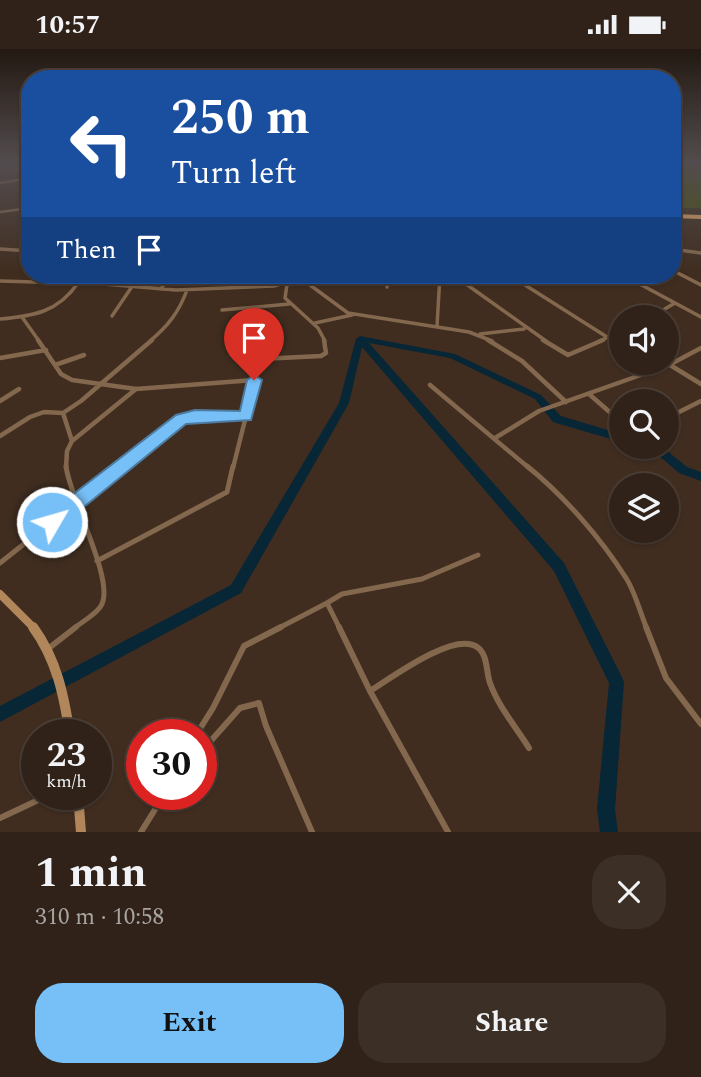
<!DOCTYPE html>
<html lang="en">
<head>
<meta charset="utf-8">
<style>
	:root { --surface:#302218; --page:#3c2f25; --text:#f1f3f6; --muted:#a8a4a2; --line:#4b3f37; --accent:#77bff7 }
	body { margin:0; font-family:Spectral,serif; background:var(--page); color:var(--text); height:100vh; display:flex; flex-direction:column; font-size:26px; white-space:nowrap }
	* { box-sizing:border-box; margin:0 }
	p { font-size:23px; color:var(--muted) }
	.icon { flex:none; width:38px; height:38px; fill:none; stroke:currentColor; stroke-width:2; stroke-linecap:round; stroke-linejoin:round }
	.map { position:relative; height:783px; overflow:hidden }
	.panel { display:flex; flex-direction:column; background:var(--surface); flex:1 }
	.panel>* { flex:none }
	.hud { position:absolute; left:21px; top:21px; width:660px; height:214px; border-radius:28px; box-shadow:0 2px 5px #0004,0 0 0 2px var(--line); background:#1a4fa0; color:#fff; overflow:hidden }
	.buttons { position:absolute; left:609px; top:256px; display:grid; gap:14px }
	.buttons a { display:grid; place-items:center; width:70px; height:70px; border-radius:50%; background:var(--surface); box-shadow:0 2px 5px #0004,0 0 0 2px var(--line); font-size:35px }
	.speed { position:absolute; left:21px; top:670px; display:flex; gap:14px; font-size:35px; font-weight:700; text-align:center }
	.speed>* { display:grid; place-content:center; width:91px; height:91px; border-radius:50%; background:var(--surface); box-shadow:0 2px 5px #0004,0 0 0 2px var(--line); line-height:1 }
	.speed small { font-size:18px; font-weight:400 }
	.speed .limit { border:10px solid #d22; background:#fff; color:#111 }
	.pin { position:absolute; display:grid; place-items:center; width:60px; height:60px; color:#fff; margin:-72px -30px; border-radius:50% 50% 50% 0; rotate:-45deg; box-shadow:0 0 7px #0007 }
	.pin .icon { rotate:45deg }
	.me { position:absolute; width:77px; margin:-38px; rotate:52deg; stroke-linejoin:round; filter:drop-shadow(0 0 5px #0008) }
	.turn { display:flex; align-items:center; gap:24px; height:147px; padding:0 35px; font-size:32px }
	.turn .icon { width:91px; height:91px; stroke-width:2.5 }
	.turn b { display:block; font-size:49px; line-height:60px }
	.then { display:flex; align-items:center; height:66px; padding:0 35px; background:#0003; gap:14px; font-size:26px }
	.round { display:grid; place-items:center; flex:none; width:74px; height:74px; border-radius:28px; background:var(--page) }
	.summary { display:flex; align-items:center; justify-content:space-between; height:119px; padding:0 35px }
	h1 { font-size:42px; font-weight:700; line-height:52px }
	.primary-button { display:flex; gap:14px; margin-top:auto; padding:14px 35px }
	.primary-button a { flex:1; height:80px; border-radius:28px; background:var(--accent); color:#111; font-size:28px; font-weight:700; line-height:80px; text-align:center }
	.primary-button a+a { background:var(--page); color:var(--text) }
	.status { display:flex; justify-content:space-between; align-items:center; height:49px; padding:0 35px; background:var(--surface); direction:ltr }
	.status svg { height:19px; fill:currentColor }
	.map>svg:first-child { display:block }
</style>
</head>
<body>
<div class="status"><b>10:57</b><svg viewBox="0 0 49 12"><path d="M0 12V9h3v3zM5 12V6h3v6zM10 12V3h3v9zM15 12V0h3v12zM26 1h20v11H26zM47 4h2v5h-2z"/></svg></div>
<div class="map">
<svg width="701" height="783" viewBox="0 0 701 783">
	<rect width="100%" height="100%" fill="#402d20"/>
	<!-- green -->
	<path fill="#45520b" d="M672,114H701V159H672Z"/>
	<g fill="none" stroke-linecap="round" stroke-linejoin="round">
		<!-- river -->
		<path fill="#072636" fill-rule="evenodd" d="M360,287L455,305L541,346L561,367L621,385V393L553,373L535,350L450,309L369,294L564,514L622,628L624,633L615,760L618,783H600L597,760L609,634L554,522L362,298L349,354L241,544L0,673V657L231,536L339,354L356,290Z
			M648,397H661L687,418L701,423V432L679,424Z"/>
		<!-- street-far4 -->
		<path stroke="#83684e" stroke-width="2.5" d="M19,121H30
			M0,134L18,131
			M0,163L30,159"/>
		<!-- street-far3 -->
		<path stroke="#83684e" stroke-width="3.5" d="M0,200L30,202
			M672,200L701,204
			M672,221L701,236
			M286,226L310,236L348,264L469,283L492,292
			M519,226L525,236L607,288
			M623,226L701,268
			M288,229L285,249L318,279L325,292
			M440,230L466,235L546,292
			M0,232L103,235L176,241L274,237L284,234L290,226
			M466,234L482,232L491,226
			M387,238L388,226
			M161,240L170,226
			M222,261L289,255
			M112,267L131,239
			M22,268L39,292
			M651,268L675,254
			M0,270C34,267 58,263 78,234
			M315,274L352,266
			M437,277L440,226
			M480,285L524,280
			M150,292C168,277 179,263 187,241
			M264,292L268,278
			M599,292L621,283"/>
		<!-- street-far2 -->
		<path stroke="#83684e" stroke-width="4.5" d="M38,291L61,325L72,331L136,340L254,331
			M488,291L522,312L566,353
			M543,291L568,306L603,291
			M0,309L46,301
			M260,310L321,307L326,304L324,291
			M55,316L84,306
			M670,316L701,335
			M430,336L529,419
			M589,345L621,373
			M0,352L19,340
			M63,364L72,392L67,402L66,419
			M667,369L701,352
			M0,387L30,368L44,363L63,364L81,352L152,291
			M495,389L539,362L669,316L701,299
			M72,392L136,340
			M119,419L181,370L195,367L246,368
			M233,419L265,291"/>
		<!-- street-far1 -->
		<path stroke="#83684e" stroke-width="5" d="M66,417C69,448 114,529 102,555C98,564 82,573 73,580
			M527,417C564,447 600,488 626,529C635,543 640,563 647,580
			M97,512L227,443L233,417
			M0,514L122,417
			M277,580L327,554
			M340,580L327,554L342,545L422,530L478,506"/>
		<!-- street -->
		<path stroke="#83684e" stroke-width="6" d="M339,578L370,642L448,783
			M646,578L666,629L701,675
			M49,599L76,578
			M370,642C391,629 454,582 477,598C488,605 486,623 490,634C498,657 516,678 529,699
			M196,686L213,659L244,597L281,578
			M201,703L240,659L259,654L266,677L312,783
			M0,769L49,746
			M141,783L164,746"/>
		<!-- secondary-far1 -->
		<path stroke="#b1865b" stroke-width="8" d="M0,545L35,580"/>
		<!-- secondary -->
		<path stroke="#b1865b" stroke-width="10" d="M33,578C57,611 64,647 70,686
			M78,746L81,783"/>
		<!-- highway -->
		<path fill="#f3b16c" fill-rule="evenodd" d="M672,165L701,166V170L672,169Z"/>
	</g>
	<!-- sky -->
	<linearGradient id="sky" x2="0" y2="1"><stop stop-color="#231912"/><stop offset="0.51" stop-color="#534c4e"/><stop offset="1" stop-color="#534c4e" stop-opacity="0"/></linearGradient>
	<rect width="701" height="223" fill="url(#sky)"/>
	<!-- route -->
	<path fill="#77bff7" stroke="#4d7ca1" stroke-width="2" d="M254,326L262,331L251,371L186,375L58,479L52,481L45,479L43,473L45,467L176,366L195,361L240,362L247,331Z"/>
</svg>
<div class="buttons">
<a><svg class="icon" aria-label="sound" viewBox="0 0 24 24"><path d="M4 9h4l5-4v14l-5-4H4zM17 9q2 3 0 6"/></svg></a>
<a><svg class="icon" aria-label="search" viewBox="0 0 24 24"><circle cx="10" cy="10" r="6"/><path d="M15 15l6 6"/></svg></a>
<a><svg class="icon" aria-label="layers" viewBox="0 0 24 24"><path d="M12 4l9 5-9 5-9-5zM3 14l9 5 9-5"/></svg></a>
</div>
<div class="speed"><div>23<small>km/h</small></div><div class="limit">30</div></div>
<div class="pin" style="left:254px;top:331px;background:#d93025"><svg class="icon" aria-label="arrive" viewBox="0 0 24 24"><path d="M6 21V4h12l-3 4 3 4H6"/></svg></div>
<svg class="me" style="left:52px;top:473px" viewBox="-20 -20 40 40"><circle r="17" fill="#77bff7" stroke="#fff" stroke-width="3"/><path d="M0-11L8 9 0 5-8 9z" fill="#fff"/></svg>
<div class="hud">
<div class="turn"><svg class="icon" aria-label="left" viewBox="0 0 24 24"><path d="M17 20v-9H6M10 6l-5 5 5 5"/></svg><div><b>250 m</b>Turn left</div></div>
<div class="then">Then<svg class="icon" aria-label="arrive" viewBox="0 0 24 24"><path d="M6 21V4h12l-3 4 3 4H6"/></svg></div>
</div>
</div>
<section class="panel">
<div class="summary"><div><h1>1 min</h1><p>310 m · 10:58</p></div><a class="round"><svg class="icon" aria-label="close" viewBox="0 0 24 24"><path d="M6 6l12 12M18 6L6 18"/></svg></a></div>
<div class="primary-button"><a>Exit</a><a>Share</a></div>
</section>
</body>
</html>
